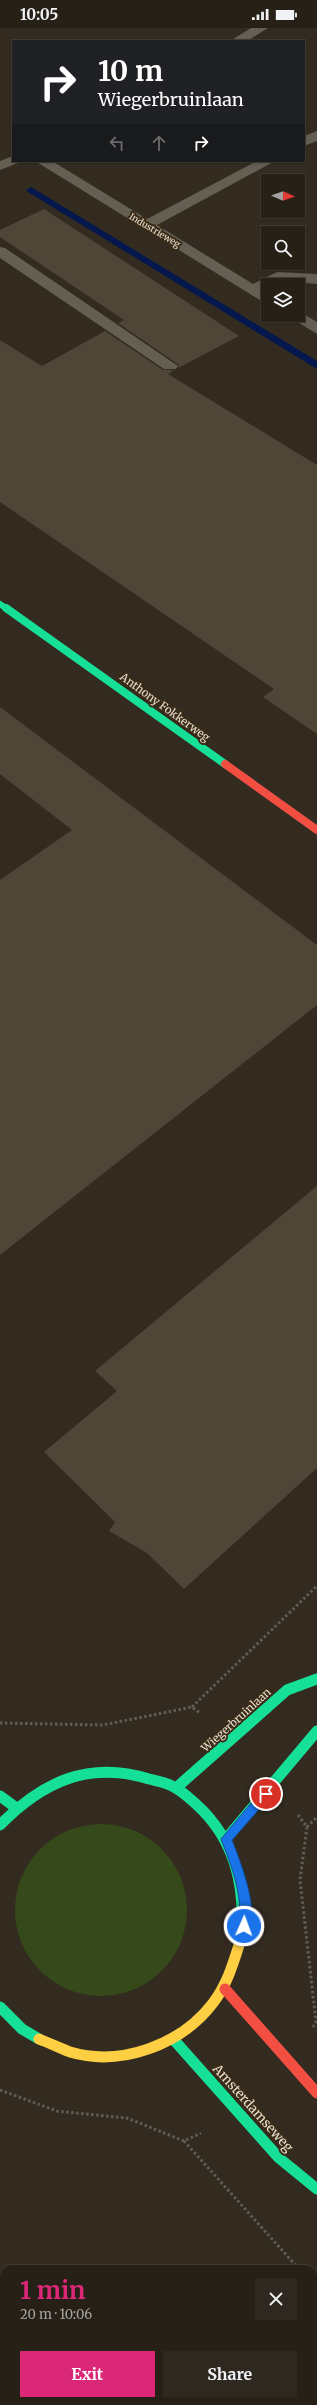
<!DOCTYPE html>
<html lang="en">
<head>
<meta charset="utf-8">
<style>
	:root { --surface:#262017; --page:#2e2820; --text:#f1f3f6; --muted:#a4a3a1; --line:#423e36; --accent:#db2777 }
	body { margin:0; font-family:Merriweather,serif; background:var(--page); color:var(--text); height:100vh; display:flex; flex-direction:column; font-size:15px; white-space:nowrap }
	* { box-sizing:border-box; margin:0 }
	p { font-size:13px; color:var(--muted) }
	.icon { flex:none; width:22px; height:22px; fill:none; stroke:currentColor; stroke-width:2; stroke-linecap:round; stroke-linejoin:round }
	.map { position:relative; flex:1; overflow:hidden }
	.panel { position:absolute; left:0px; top:2237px; width:317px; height:140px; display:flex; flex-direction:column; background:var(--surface); border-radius:12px 12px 0 0; box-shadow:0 1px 3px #0004,0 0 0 1px var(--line) }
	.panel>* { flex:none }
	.guide { position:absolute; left:12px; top:12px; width:293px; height:122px; border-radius:0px; box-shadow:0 1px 3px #0004,0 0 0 1px var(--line); background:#202124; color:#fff; overflow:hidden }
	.needle { width:26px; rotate:92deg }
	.controls { position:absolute; left:261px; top:146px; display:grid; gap:8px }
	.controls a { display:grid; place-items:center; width:44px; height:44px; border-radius:0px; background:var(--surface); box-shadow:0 1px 3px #0004,0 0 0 1px var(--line); font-size:20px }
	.pin { position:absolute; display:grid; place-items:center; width:34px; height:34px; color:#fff; margin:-17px; border:2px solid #fff; border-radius:50%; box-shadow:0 1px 4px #0007 }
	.me { position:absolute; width:44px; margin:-22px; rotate:2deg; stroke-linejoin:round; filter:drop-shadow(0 0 3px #0008) }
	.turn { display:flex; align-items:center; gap:14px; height:84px; padding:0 20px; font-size:18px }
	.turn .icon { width:52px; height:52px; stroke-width:2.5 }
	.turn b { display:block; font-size:28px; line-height:34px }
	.lanes { display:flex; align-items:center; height:38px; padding:0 20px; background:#0003; justify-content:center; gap:20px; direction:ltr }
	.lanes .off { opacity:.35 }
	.round { display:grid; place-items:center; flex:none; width:42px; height:42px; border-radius:0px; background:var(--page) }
	.overview { display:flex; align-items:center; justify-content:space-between; height:68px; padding:0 20px }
	h1 { font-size:24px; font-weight:700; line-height:30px; color:var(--accent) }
	.cta { display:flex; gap:8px; margin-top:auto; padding:8px 20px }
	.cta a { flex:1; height:46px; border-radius:0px; background:var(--accent); color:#fff; font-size:16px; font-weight:700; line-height:46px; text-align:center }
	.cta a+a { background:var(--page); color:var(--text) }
	.status { display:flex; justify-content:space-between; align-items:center; height:28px; padding:0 20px; background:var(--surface); direction:ltr }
	.status svg { height:11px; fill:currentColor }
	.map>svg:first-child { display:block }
</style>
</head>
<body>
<div class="status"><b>10:05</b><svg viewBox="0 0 49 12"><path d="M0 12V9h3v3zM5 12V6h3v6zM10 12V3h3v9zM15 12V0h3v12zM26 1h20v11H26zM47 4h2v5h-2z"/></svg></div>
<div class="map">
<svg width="317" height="2377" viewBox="0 0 317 2377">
	<rect width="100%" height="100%" fill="#332b1f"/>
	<!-- green -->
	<path fill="#35491a" d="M15 1882a86 86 0 1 1 172 0a86 86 0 1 1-172 0Z
		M262,2373H299L303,2377H258Z"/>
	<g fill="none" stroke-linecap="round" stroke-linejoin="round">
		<!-- stream -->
		<path fill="#05184e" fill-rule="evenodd" d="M31,159L317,333V341L28,164L26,162Z"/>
	</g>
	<!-- building -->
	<path fill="#4f4638" d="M44,181L239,308L178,340L179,337L118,295L124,292L0,209V202Z
		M105,303L163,342H174L168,346L317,437V706L263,669L274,661L0,474V312L42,338Z
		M0,679L317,917V977L0,1227V852L72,802L0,746Z
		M317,1158V1440L184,1561L147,1525L109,1503L115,1494L44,1424L117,1363L95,1343Z"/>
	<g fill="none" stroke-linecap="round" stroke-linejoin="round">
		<!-- path -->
		<path stroke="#615d52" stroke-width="3" stroke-dasharray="2.5 2.5" stroke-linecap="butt" d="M192,1679L317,1558
			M0,1695L103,1697L192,1679L200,1685
			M298,1787L307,1799L300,1852L316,1994L313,1999
			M307,1799L317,1789
			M0,2062L57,2083L127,2090L184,2113L201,2105
			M184,2113L299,2241
			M313,2257L317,2261"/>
		<!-- lane -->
		<path fill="#645f53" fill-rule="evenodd" d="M317,103V113L304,118V108Z
			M35,133H52L147,191L257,133H275L157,197L253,256L277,244L317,246V256L280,253L268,257L264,262L268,265V276L263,274Z
			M0,219L5,220L178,338L176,341H164L0,230Z
			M298,283L317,294V306L286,287H298Z"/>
		<!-- street -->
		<path fill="#645f53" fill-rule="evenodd" d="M251,0H268L247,13H230Z
			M13,128V133H19L18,135L0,142V133Z"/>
		<!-- fast-far2 -->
		<path stroke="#16e098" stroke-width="6" d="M0,576L7,581"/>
		<!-- fast-far1 -->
		<path stroke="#16e098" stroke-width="8" d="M6,580L225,736"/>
		<!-- fast -->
		<path stroke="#16e098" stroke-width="11" d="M176,1760L287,1662L317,1651
			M0,1768L15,1779
			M0,1797C42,1754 89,1732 149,1751C157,1753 165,1754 172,1758C181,1762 189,1770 196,1776C236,1812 247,1862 240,1914
			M226,1811L317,1703
			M0,1979L22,2001L39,2011
			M174,2012L279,2130L317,2161"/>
		<!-- slow -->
		<path stroke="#ffcf43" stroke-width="11" d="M39,2011C49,2015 60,2020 70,2024C121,2039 181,2017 213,1975C227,1957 233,1936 240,1914"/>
		<!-- jam-far1 -->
		<path stroke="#f24e42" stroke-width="8" d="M225,736L317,802"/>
		<!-- jam -->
		<path stroke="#f24e42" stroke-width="11" d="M225,1961L317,2065"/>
	</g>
	<!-- route -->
	<path fill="#1a73e8" stroke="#114b97" d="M266,1761L271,1766L269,1770L232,1812C238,1827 265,1895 244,1903L239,1898C243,1867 232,1839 221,1811L262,1762Z"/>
	<g text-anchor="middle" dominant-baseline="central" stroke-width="4" stroke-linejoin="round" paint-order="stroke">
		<!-- far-street labels -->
		<g font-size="9" fill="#e7ded1" stroke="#3b2c17">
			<text transform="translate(155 202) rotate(31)">Industrieweg</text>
		</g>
		<!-- street labels -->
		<g font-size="11" fill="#e7ded1" stroke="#3b2c17">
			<text transform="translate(165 679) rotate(36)">Anthony Fokkerweg</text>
			<text transform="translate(236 1692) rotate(-42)">Wiegerbruinlaan</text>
		</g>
		<!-- near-street labels -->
		<g font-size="13" fill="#e7ded1" stroke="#3b2c17">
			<text transform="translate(253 2080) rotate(48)">Amsterdamseweg</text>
		</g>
	</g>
</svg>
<div class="controls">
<a><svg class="needle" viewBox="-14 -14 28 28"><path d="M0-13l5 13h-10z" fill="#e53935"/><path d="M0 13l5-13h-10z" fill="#a4a3a1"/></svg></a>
<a><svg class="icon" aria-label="search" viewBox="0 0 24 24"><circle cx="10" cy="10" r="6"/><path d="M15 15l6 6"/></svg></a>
<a><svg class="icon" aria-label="layers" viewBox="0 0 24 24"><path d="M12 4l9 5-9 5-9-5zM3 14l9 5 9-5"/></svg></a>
</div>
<div class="pin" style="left:266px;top:1766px;background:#d93025"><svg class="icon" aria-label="arrive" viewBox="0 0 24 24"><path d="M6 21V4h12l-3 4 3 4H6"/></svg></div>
<svg class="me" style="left:244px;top:1898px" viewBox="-20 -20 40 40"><circle r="17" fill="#1a73e8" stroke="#fff" stroke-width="3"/><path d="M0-11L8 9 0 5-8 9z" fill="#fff"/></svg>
<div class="guide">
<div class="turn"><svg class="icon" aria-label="right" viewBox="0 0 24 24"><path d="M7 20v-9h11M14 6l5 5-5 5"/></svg><div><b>10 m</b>Wiegerbruinlaan</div></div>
<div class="lanes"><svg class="icon off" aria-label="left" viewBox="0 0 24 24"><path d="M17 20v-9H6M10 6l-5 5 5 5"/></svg><svg class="icon off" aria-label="ahead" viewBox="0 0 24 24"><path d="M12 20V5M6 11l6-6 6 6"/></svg><svg class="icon" aria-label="right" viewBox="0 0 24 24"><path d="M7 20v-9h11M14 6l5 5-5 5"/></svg></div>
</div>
<section class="panel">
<div class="overview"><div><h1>1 min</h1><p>20 m · 10:06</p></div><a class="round"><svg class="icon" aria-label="close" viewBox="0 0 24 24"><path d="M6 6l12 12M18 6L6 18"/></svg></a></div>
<div class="cta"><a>Exit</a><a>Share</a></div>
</section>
</div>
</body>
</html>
